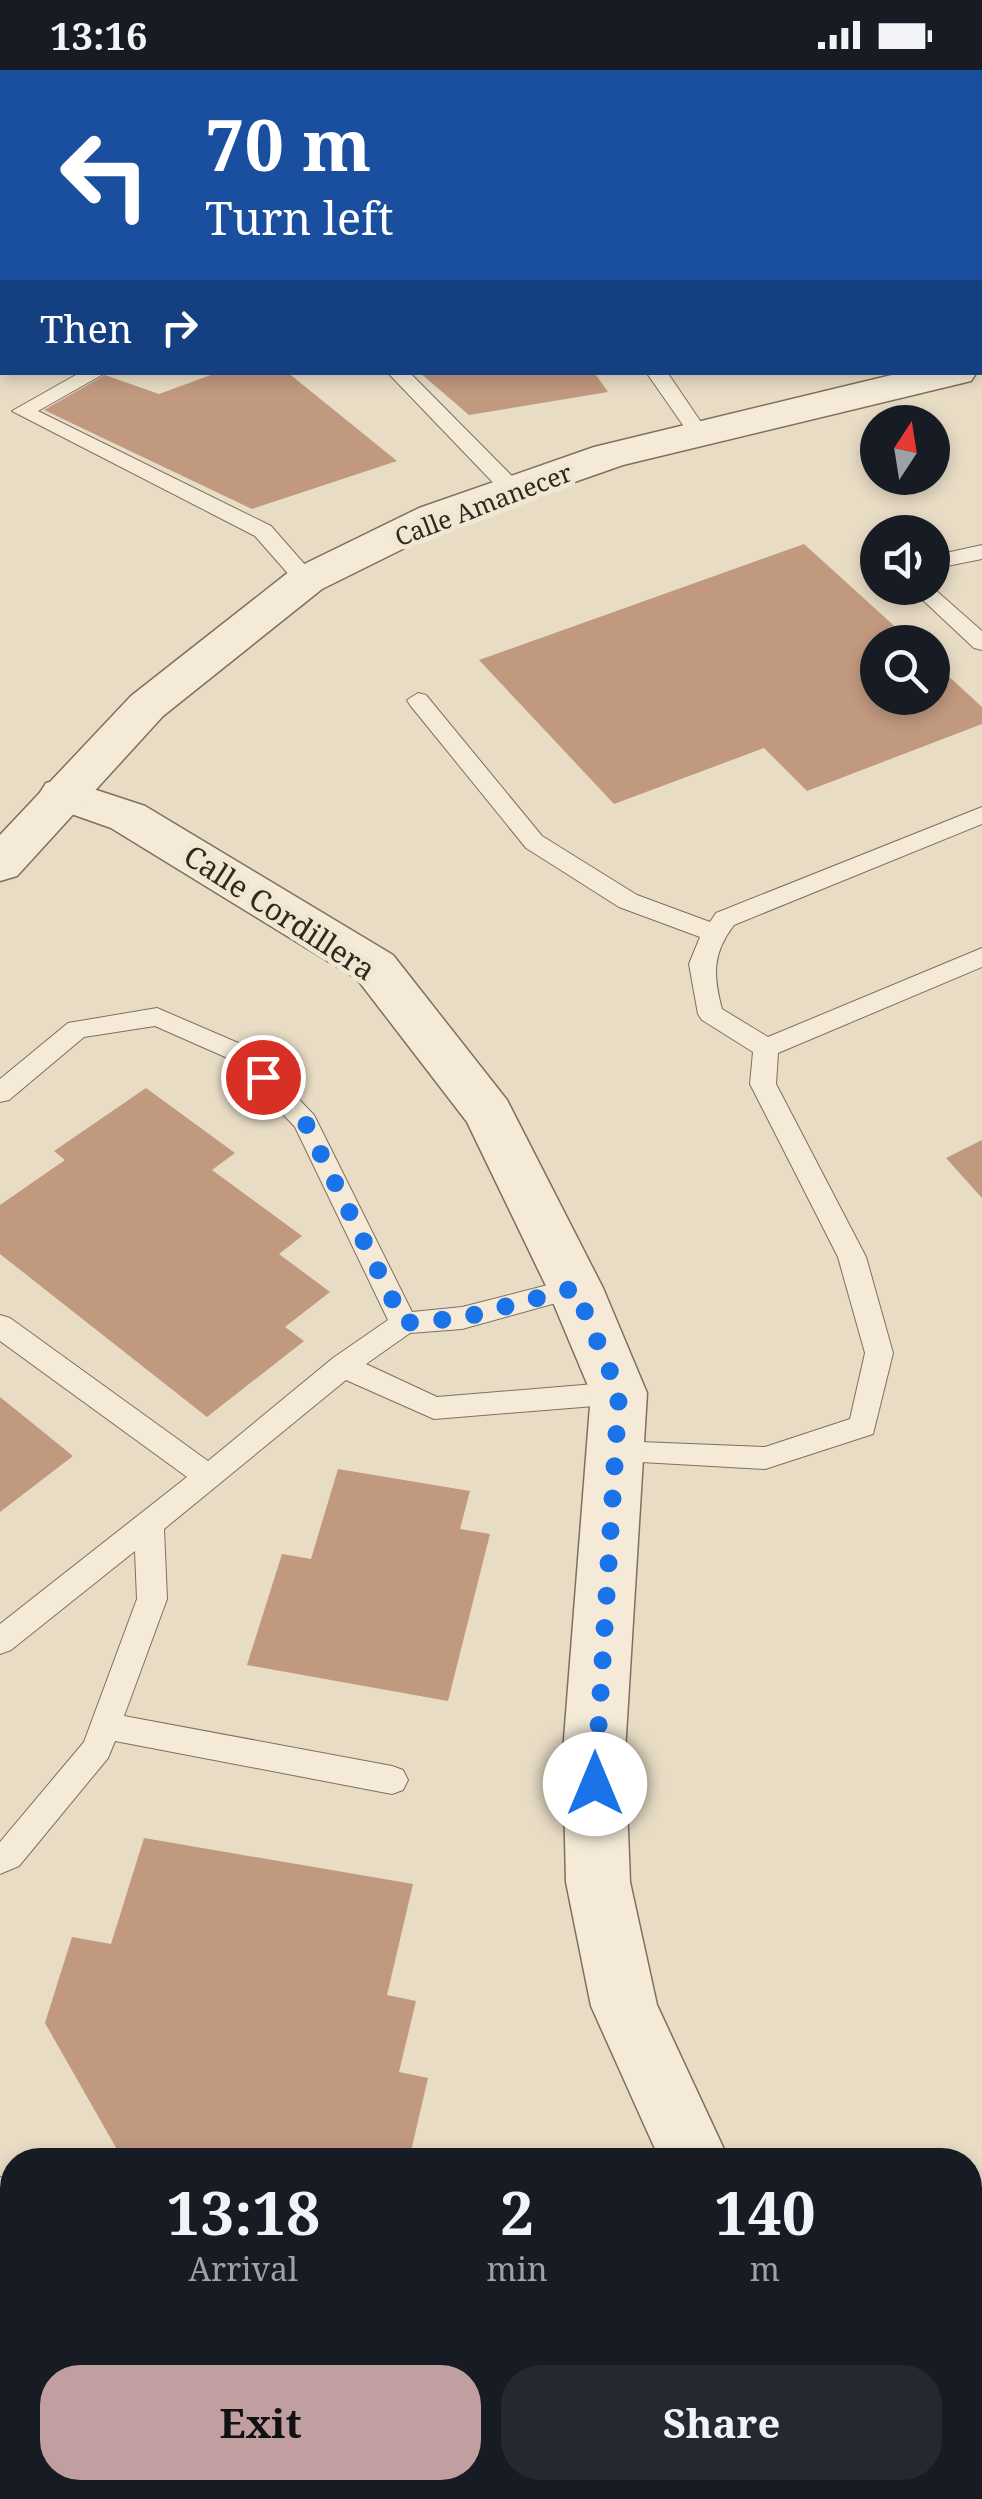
<!DOCTYPE html>
<html lang="en">
<head>
<meta charset="utf-8">
<style>
	:root { --surface:#171b24; --page:#242831; --text:#f1f3f6; --muted:#9ea1a6; --accent:#c19ea0 }
	body { margin:0; font-family:"Noto Serif",serif; background:var(--page); color:var(--text); height:100vh; display:flex; flex-direction:column; font-size:38px; white-space:nowrap }
	* { box-sizing:border-box; margin:0 }
	p { font-size:32px; color:var(--muted) }
	.icon { flex:none; width:55px; height:55px; fill:none; stroke:currentColor; stroke-width:2; stroke-linecap:round; stroke-linejoin:round }
	.map { position:relative; flex:1; overflow:hidden }
	.details { position:absolute; left:0px; top:2078px; width:982px; height:352px; display:flex; flex-direction:column; background:var(--surface); border-radius:40px 40px 0 0; box-shadow:0 5px 15px #0003 }
	.details>* { flex:none }
	.guide { position:absolute; left:0px; top:0px; width:982px; height:305px; box-shadow:0 5px 15px #0003; background:#1a4fa0; color:#fff; overflow:hidden }
	.needle { width:65px; rotate:12deg }
	.fabs { position:absolute; left:860px; top:335px; display:grid; gap:20px }
	.fabs a { display:grid; place-items:center; width:90px; height:90px; border-radius:50%; background:var(--surface); box-shadow:0 5px 15px #0003; font-size:50px }
	.pin { position:absolute; display:grid; place-items:center; width:85px; height:85px; color:#fff; margin:-42px; border:5px solid #fff; border-radius:50%; box-shadow:0 2px 10px #0007 }
	.me { position:absolute; width:110px; margin:-55px; rotate:0deg; stroke-linejoin:round; filter:drop-shadow(0 0 8px #0008) }
	.turn { display:flex; align-items:center; gap:35px; height:210px; padding:0 40px; font-size:45px }
	.turn .icon { width:130px; height:130px; stroke-width:2.5 }
	.turn b { display:block; font-size:70px; line-height:85px }
	.then { display:flex; align-items:center; height:95px; padding:0 40px; background:#0003; gap:20px; font-size:38px }
	.eta { display:flex; justify-content:space-evenly; align-items:center; height:170px; text-align:center }
	.eta b { font-size:60px; font-weight:700; line-height:70px }
	.cta { display:flex; gap:20px; margin-top:auto; padding:20px 40px }
	.cta a { flex:1; height:115px; border-radius:40px; background:var(--accent); color:#111; font-size:40px; font-weight:700; line-height:115px; text-align:center }
	.cta a+a { background:var(--page); color:var(--text) }
	.status { display:flex; justify-content:space-between; align-items:center; height:70px; padding:0 50px; background:var(--surface); direction:ltr }
	.status svg { height:28px; fill:currentColor }
	.map>svg:first-child { display:block }
</style>
</head>
<body>
<div class="status"><b>13:16</b><svg viewBox="0 0 49 12"><path d="M0 12V9h3v3zM5 12V6h3v6zM10 12V3h3v9zM15 12V0h3v12zM26 1h20v11H26zM47 4h2v5h-2z"/></svg></div>
<div class="map">
<svg width="982" height="2429" viewBox="0 0 982 2429">
	<rect width="100%" height="100%" fill="#e8dcc5"/>
	<!-- building -->
	<path fill="#c1997f" d="M219,302H287L397,391L252,439L44,340L105,305L159,324Z
		M419,302H594L608,322L469,345Z
		M804,474L912,572H878V628H932V591L982,637V654L807,721L764,678L614,734L479,590Z
		M146,1018L235,1083L212,1100L302,1166L279,1184L330,1222L285,1257L304,1271L207,1347L0,1184V1135L65,1090L54,1081Z
		M982,1070V1128L946,1088Z
		M0,1327L73,1386L0,1442Z
		M338,1399L470,1421L460,1459L490,1464L448,1631L247,1595L282,1484L311,1489Z
		M144,1768L413,1814L387,1925L416,1931L399,2002L428,2008L409,2090H123L45,1953L72,1867L111,1874Z"/>
	<g fill="none" stroke-linecap="round" stroke-linejoin="round">
		<!-- service casing -->
		<g stroke="#806f5d" stroke-width="2">
			<path id="service" d="M231,0H250L251,2H233Z
				M0,76L2,77V90L0,89Z
				M980,81L982,82V94L980,93Z
				M982,207V219L980,220V208Z
				M81,302H107L38,341L271,456L314,505L317,510L314,515H298L255,466L12,341Z
				M387,302H409L521,415L524,420L521,425H505Z
				M646,302H667L709,364L706,368H692Z
				M982,475V489L932,499V486Z
				M932,517L982,561V580L974,578L910,518Z
				M418,623L426,625L542,766L637,825L710,852L716,843L982,737V754L734,855C712,884 713,905 722,939L768,967L982,878V897L778,983L776,1014L866,1187L893,1283L873,1364L765,1399L606,1390L602,1382L606,1374L616,1371L765,1377L850,1349L865,1283L838,1187L750,1014L753,982L702,950L698,944L689,894L700,867L619,837L526,778L410,635L407,630Z
				M157,938L250,978L314,1045L412,1242L462,1237L575,1208L585,1211L589,1218L585,1225L462,1259L410,1263L366,1294L437,1327L619,1312L629,1315L633,1323L629,1331L619,1334L434,1349L346,1310L164,1459L167,1529L124,1646L392,1696L403,1700L408,1710L403,1720L392,1724L115,1671L108,1688L19,1796L0,1804V1772L84,1672L137,1529L135,1481L11,1580L0,1584V1554L187,1407L0,1271V1245L10,1248L208,1391L333,1288L388,1250L295,1057L232,990L155,956L84,967L9,1030L0,1032V1009L68,953Z
				M0,2107L12,2113V2187L0,2182Z"/>
		</g>
		<!-- minor casing -->
		<g stroke="#806f5d" stroke-width="3">
			<path id="minor" d="M63,709L145,736L393,885L507,1030L603,1218L647,1323L625,1682L630,1812L657,1935L729,2090H660L591,1936L566,1812L563,1682L591,1323L547,1218L467,1052L357,909L111,758L46,735L39,724L46,713Z
				M851,2418H927L932,2429H856Z"/>
		</g>
		<!-- tertiary casing -->
		<g stroke="#806f5d" stroke-width="3">
			<path id="tertiary" d="M904,302H977L971,311L623,395L449,456L322,519L163,646L17,806L0,811V765L131,626L290,501L419,438L594,377Z"/>
		</g>
		<!-- service -->
		<use href="#service" fill="#f4ead7" fill-rule="evenodd"/>
		<!-- minor -->
		<use href="#minor" fill="#f4ead7" fill-rule="evenodd"/>
		<!-- tertiary -->
		<use href="#tertiary" fill="#f4ead7" fill-rule="evenodd"/>
	</g>
	<g fill="none" stroke-linecap="round" stroke-linejoin="round">
		<!-- route -->
		<path stroke="#1a73e8" stroke-width="18" stroke-dasharray="0 32.4" d="M263,1007L305,1052L404,1253L462,1248L575,1218L619,1323L595,1714"/>
	</g>
	<g text-anchor="middle" dominant-baseline="central" stroke-width="10" stroke-linejoin="round" paint-order="stroke">
		<!-- far-street labels -->
		<g font-size="25" fill="#32281f" stroke="#f0e7d3">
			<text transform="translate(483 434) rotate(-21)">Calle Amanecer</text>
		</g>
		<!-- street labels -->
		<g font-size="30" fill="#32281f" stroke="#f0e7d3">
			<text transform="translate(280 842) rotate(33)">Calle Cordillera</text>
		</g>
	</g>
</svg>
<div class="fabs">
<a><svg class="needle" viewBox="-14 -14 28 28"><path d="M0-13l5 13h-10z" fill="#e53935"/><path d="M0 13l5-13h-10z" fill="#9ea1a6"/></svg></a>
<a><svg class="icon" aria-label="sound" viewBox="0 0 24 24"><path d="M4 9h4l5-4v14l-5-4H4zM17 9q2 3 0 6"/></svg></a>
<a><svg class="icon" aria-label="search" viewBox="0 0 24 24"><circle cx="10" cy="10" r="6"/><path d="M15 15l6 6"/></svg></a>
</div>
<div class="pin" style="left:263px;top:1007px;background:#d93025"><svg class="icon" aria-label="arrive" viewBox="0 0 24 24"><path d="M6 21V4h12l-3 4 3 4H6"/></svg></div>
<svg class="me" style="left:595px;top:1714px" viewBox="-20 -20 40 40"><circle r="19" fill="#fff"/><path d="M0-13L10 11 0 6-10 11z" fill="#1a73e8"/></svg>
<div class="guide">
<div class="turn"><svg class="icon" aria-label="left" viewBox="0 0 24 24"><path d="M17 20v-9H6M10 6l-5 5 5 5"/></svg><div><b>70 m</b>Turn left</div></div>
<div class="then">Then<svg class="icon" aria-label="right" viewBox="0 0 24 24"><path d="M7 20v-9h11M14 6l5 5-5 5"/></svg></div>
</div>
<section class="details">
<div class="eta">
<div><b>13:18</b><p>Arrival</p></div>
<div><b>2</b><p>min</p></div>
<div><b>140</b><p>m</p></div>
</div>
<div class="cta"><a>Exit</a><a>Share</a></div>
</section>
</div>
</body>
</html>
